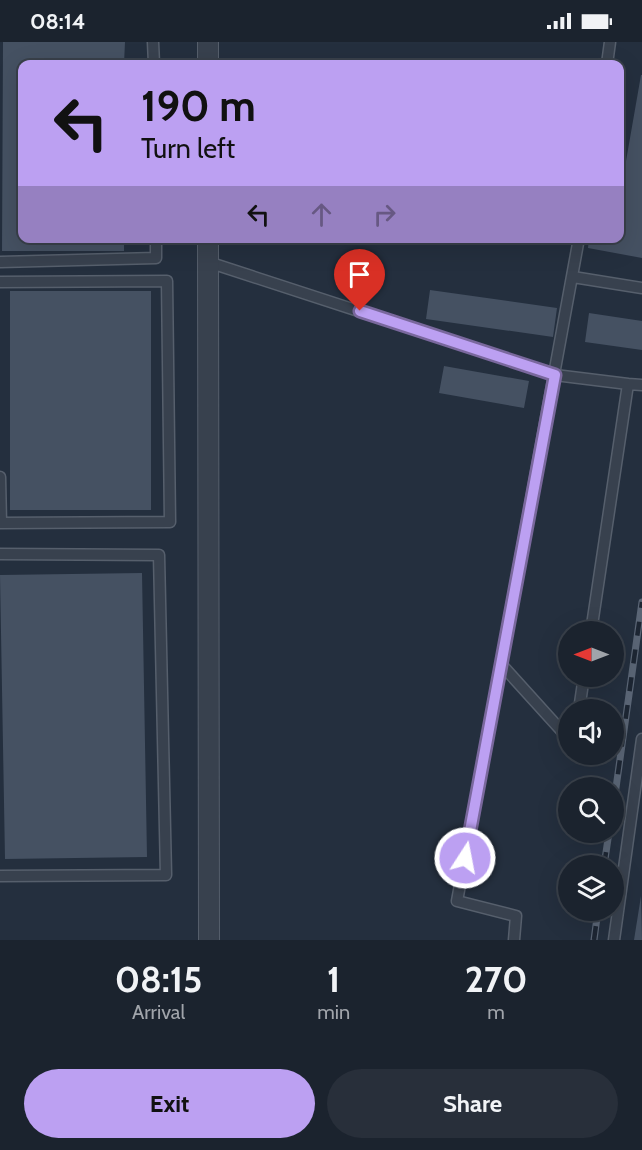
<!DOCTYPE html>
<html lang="en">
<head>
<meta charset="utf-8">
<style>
	:root { --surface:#1b232e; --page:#282f3a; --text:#f1f3f6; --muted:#a0a4aa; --line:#39404a; --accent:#bca0f2 }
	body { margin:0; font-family:Cabin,sans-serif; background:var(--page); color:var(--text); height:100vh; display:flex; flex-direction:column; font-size:22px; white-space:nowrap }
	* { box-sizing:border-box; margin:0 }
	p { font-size:20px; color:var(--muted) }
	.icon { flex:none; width:33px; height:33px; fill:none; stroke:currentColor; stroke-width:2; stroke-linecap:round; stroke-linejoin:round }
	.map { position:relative; height:898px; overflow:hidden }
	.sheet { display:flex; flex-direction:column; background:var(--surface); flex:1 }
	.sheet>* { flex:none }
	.hud { position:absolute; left:18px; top:18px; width:606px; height:183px; border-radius:12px; box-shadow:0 6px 24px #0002,0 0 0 2px var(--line); background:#bca0f2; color:#111; overflow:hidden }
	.needle { width:39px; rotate:270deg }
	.buttons { position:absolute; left:558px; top:579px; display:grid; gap:12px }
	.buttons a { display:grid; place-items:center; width:66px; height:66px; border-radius:50%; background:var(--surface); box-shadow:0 6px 24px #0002,0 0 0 2px var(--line); font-size:30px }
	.pin { position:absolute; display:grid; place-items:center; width:51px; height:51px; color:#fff; margin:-62px -26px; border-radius:50% 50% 50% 0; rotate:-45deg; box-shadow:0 0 6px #0007 }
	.pin .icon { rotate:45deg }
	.me { position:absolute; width:66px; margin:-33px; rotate:11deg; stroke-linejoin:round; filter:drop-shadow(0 0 4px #0008) }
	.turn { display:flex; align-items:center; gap:21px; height:126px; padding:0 24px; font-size:27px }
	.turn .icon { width:78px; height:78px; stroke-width:2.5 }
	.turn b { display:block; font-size:42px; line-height:51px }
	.lanes { display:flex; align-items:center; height:57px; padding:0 24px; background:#0003; justify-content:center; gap:30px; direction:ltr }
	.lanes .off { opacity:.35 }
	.eta { display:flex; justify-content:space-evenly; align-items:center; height:102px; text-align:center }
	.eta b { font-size:36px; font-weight:800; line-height:42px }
	.button { display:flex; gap:12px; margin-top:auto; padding:12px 24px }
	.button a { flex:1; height:69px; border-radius:36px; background:var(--accent); color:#111; font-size:24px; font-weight:800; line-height:69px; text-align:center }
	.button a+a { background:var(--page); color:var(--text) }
	.status { display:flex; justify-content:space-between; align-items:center; height:42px; padding:0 30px; background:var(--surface); direction:ltr }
	.status svg { height:16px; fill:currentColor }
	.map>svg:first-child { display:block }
</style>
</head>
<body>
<div class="status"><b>08:14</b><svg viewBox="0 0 49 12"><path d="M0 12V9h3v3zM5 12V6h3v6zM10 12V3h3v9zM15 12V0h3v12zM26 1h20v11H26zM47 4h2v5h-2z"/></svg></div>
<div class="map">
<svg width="642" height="898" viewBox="0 0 642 898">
	<rect width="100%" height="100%" fill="#242f3e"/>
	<!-- building -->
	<path fill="#455162" d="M3,0H125L124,22H22V196H124V209H2Z
		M641,33H642V216L588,206L589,196H620V118L626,119Z
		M430,248L557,266L553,295L426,277Z
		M10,249H151V468H10Z
		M589,271L642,279V308L585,300Z
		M444,324L529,339L524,366L439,351Z
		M142,531L147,815L5,817L0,533Z
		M641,854L642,898H634Z"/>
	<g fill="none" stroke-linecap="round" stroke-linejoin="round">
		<!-- lane casing -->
		<g stroke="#565f6c" stroke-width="13">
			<path id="lane" d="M153,0L154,22
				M607,22L610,0
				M0,220L156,216V196
				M208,220L555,333L628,342L591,590
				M573,235L642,246
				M0,240L167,239L170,480L0,481
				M628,342L642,343
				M0,435L1,481
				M0,512L159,513L166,833L0,834
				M501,622L457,859L516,874L514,898
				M579,668L584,634
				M568,696L501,622L579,196
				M614,898L642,697"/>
		</g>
		<!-- street casing -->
		<g stroke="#565f6c" stroke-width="22">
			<path id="street" d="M208,0V22
				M208,196L209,898"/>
		</g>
		<!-- lane -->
		<use href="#lane" stroke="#38414e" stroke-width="10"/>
		<!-- street -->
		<use href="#street" stroke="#38414e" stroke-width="20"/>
		<!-- rail casing -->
		<g stroke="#5a6575" stroke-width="7">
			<path id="rail" d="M614,760L642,560
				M604,824L609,790
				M594,898L598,868"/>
		</g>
		<!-- rail -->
		<use href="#rail" stroke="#1d2633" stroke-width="4.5" stroke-dasharray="14" stroke-linecap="butt"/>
	</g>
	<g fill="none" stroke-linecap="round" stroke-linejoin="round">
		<!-- route casing -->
		<g stroke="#7a689d" stroke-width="15">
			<path id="route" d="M360,269L555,333L465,816"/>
		</g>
		<!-- route -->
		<use href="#route" stroke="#bca0f2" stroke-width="10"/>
	</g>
</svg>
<div class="buttons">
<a><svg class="needle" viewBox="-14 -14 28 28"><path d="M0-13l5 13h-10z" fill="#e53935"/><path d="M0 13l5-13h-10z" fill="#a0a4aa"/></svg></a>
<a><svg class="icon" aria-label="sound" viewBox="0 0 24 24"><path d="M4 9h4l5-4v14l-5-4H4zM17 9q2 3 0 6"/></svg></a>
<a><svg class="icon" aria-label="search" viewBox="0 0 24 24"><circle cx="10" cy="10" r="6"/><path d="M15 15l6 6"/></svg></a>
<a><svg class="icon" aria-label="layers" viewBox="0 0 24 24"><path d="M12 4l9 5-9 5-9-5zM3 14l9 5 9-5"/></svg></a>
</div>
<div class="pin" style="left:360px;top:269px;background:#d93025"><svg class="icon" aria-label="arrive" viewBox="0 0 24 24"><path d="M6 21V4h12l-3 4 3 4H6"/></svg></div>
<svg class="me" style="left:465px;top:816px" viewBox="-20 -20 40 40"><circle r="17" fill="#bca0f2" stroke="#fff" stroke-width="3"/><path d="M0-11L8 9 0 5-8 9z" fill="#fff"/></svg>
<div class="hud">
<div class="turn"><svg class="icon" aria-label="left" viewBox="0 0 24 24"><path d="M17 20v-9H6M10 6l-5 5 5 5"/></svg><div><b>190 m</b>Turn left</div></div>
<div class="lanes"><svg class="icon" aria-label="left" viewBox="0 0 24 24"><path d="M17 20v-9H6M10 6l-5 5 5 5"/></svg><svg class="icon off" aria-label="ahead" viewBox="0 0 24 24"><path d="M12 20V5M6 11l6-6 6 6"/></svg><svg class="icon off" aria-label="right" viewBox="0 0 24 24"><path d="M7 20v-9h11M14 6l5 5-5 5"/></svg></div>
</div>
</div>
<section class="sheet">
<div class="eta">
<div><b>08:15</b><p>Arrival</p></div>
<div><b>1</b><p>min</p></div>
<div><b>270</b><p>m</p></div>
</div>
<div class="button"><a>Exit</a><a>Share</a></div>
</section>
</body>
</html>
